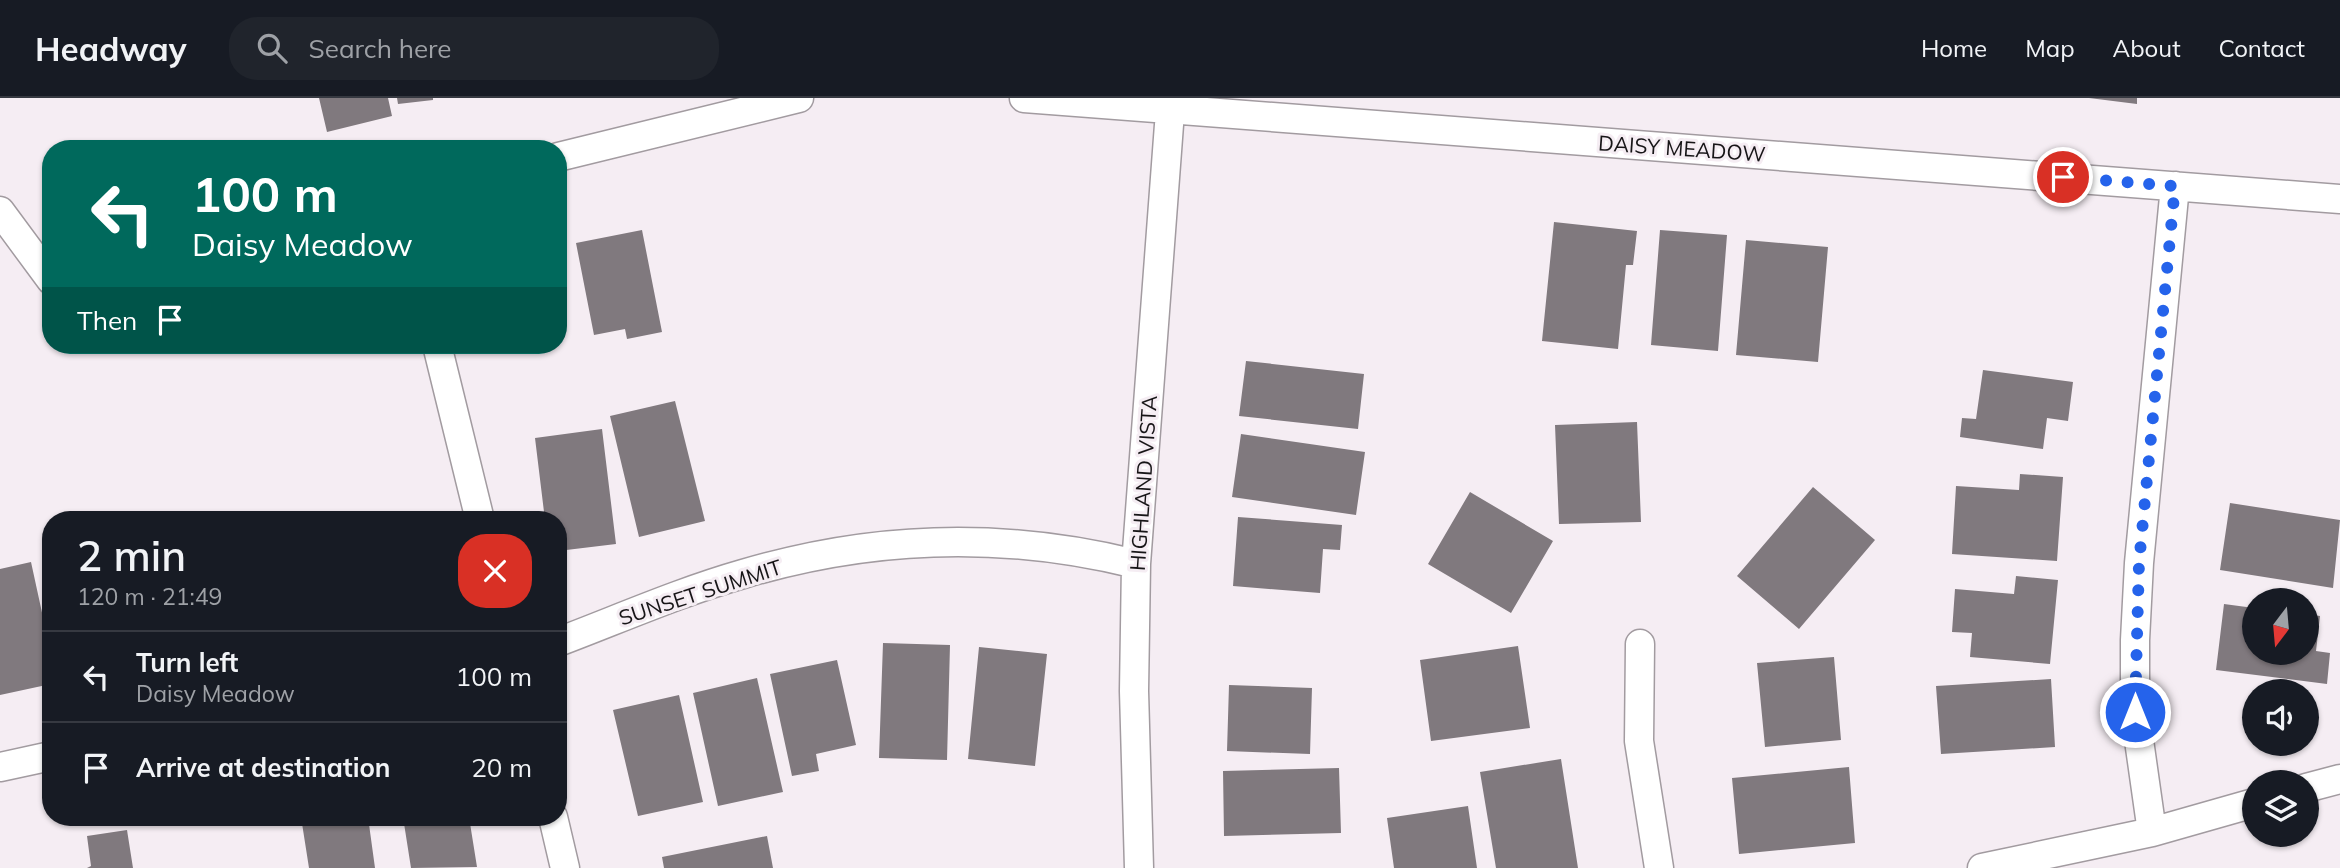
<!DOCTYPE html>
<html lang="en">
<head>
<meta charset="utf-8">
<style>
	:root { --surface:#171b24; --page:#20242c; --text:#f1f3f6; --muted:#9ea1a6; --line:#363941 }
	body { margin:0; font-family:Mulish,sans-serif; background:var(--page); color:var(--text); height:100vh; display:flex; flex-direction:column; font-size:26px; white-space:nowrap }
	* { box-sizing:border-box; margin:0 }
	p { font-size:23px; color:var(--muted) }
	.icon { flex:none; width:38px; height:38px; fill:none; stroke:currentColor; stroke-width:2; stroke-linecap:round; stroke-linejoin:round }
	.map { position:relative; flex:1; overflow:hidden }
	.details { position:absolute; left:42px; top:413px; width:525px; height:315px; display:flex; flex-direction:column; background:var(--surface); border-radius:28px; box-shadow:0 2px 5px #0004 }
	.details>* { flex:none }
	.hud { position:absolute; left:42px; top:42px; width:525px; height:214px; border-radius:28px; box-shadow:0 2px 5px #0004; background:#00695c; color:#fff; overflow:hidden }
	.needle { width:46px; rotate:196deg }
	.fabs { position:absolute; left:2242px; top:490px; display:grid; gap:14px }
	.fabs a { display:grid; place-items:center; width:77px; height:77px; border-radius:50%; background:var(--surface); box-shadow:0 2px 5px #0004; font-size:35px }
	.pin { position:absolute; display:grid; place-items:center; width:60px; height:60px; color:#fff; margin:-30px; border:4px solid #fff; border-radius:50%; box-shadow:0 2px 7px #0007 }
	.me { position:absolute; width:77px; margin:-38px; rotate:0deg; stroke-linejoin:round; filter:drop-shadow(0 0 5px #0008) }
	.turn { display:flex; align-items:center; gap:24px; height:147px; padding:0 35px; font-size:32px }
	.turn .icon { width:91px; height:91px; stroke-width:2.5 }
	.turn b { display:block; font-size:49px; line-height:60px }
	.then { display:flex; align-items:center; height:66px; padding:0 35px; background:#0003; gap:14px; font-size:26px }
	.round { display:grid; place-items:center; flex:none; width:74px; height:74px; border-radius:28px; background:var(--page) }
	.overview { display:flex; align-items:center; justify-content:space-between; height:119px; padding:0 35px }
	h1 { font-size:42px; font-weight:600; line-height:52px }
	ul { padding:0; list-style:none }
	li { display:flex; align-items:center; gap:21px; height:91px; padding:0 35px; border-top:2px solid var(--line) }
	li div { flex:1 }
	li b { display:block; font-size:26px }
	li em { font-style:normal }
	header { display:flex; align-items:center; gap:42px; box-sizing:border-box; height:98px; padding:0 35px; background:var(--surface); border-bottom:2px solid var(--line) }
	header strong { font-size:33px }
	nav { display:flex; gap:38px; margin-inline-start:auto; font-size:24px }
	.search { width:490px; height:63px; background:var(--page); display:flex; align-items:center; gap:18px; box-sizing:border-box; padding:0 24px; border-radius:28px; color:var(--muted); font-size:26px }
	.map>svg:first-child { display:block }
</style>
</head>
<body>
<header>
<strong>Headway</strong>
<div class="search"><svg class="icon" aria-label="search" viewBox="0 0 24 24"><circle cx="10" cy="10" r="6"/><path d="M15 15l6 6"/></svg>Search here</div>
<nav><a>Home</a><a>Map</a><a>About</a><a>Contact</a></nav>
</header>
<div class="map">
<svg width="2340" height="770" viewBox="0 0 2340 770">
	<rect width="100%" height="100%" fill="#f5edf3"/>
	<!-- building -->
	<path fill="#80797e" d="M319,0H388L392,18L327,34Z
		M397,0H433V2L398,6Z
		M2089,0H2137V6Z
		M1554,124L1637,133L1633,167H1626L1618,251L1542,243Z
		M642,132L662,234L627,241L625,231L594,237L576,145Z
		M1660,132L1727,137L1718,253L1651,247Z
		M1746,142L1828,149L1818,264L1736,257Z
		M1246,263L1364,276L1358,331L1239,318Z
		M1983,272L2073,284L2068,323L2047,320L2043,351L1960,339L1962,320L1976,321Z
		M675,303L705,423L639,439L610,318Z
		M1637,324L1641,424L1559,426L1555,327Z
		M602,331L616,446L558,453V422H545L535,340Z
		M1241,336L1365,354L1356,417L1232,399Z
		M2020,376L2063,379L2057,463L1952,456L1956,388L2019,392Z
		M1813,389L1875,442L1799,531L1737,478Z
		M1470,394L1553,443L1511,515L1428,466Z
		M2230,405L2340,422L2333,490L2220,472Z
		M1238,419L1342,427L1340,452L1323,451L1320,495L1233,488Z
		M31,464L51,556V586L0,597V471Z
		M2016,478L2058,482L2050,566L1970,559L1972,535L1952,534L1955,491L2014,496Z
		M2224,506L2254,510V555H2306V516L2320,518L2316,553L2330,555L2327,586L2216,572Z
		M883,545L950,547L947,662L879,660Z
		M1518,548L1530,630L1431,643L1420,562Z
		M979,549L1047,556L1035,668L968,661Z
		M1834,559L1841,642L1765,649L1757,565Z
		M837,562L856,647L816,656L819,673L792,678L770,576Z
		M757,580L783,694L718,708L693,595Z
		M2051,581L2055,649L1941,656L1936,588Z
		M1229,587L1312,590L1310,656L1227,653Z
		M679,597L703,704L638,718L613,612Z
		M1561,661L1578,770H1496L1480,674Z
		M1849,669L1855,745L1739,756L1732,680Z
		M1339,670L1341,735L1224,738L1223,673Z
		M1468,708L1477,770H1394L1387,720Z
		M301,719H368L375,770H309Z
		M403,719H469L477,769L411,770Z
		M127,732L133,770H87L91,768L87,738Z
		M767,738L773,770H664L662,759Z"/>
	<g fill="none" stroke-linecap="round" stroke-linejoin="round">
		<!-- minor casing -->
		<g stroke="#a29ba0" stroke-width="31">
			<path id="minor" d="M1024,0L2340,101
				M558,59L799,0
				M0,113L51,182
				M437,247L480,422
				M558,544C619,521 680,494 743,476C874,437 1003,433 1136,466
				M1640,546L1639,643L1659,770
				M0,669L51,658
				M2306,690L2340,681
				M553,719L565,770
				M2152,734L2135,614V542L2139,465L2175,88
				M1139,770L1134,593L1136,466L1171,0
				M1982,770L2152,734L2254,705"/>
		</g>
		<!-- minor -->
		<use href="#minor" stroke="#fff" stroke-width="28"/>
	</g>
	<g fill="none" stroke-linecap="round" stroke-linejoin="round">
		<!-- route -->
		<path stroke="#2563eb" stroke-width="12" stroke-dasharray="0 21.6" d="M2063,79L2175,88L2139,465L2135,614"/>
	</g>
	<g text-anchor="middle" dominant-baseline="central" stroke-width="6" stroke-linejoin="round" paint-order="stroke">
		<!-- street labels -->
		<g font-size="21" fill="#171517" stroke="#f5edf3">
			<text transform="translate(1682 50) rotate(4)">DAISY MEADOW</text>
			<text transform="translate(1143 385) rotate(-86)">HIGHLAND VISTA</text>
			<text transform="translate(700 494) rotate(-18)">SUNSET SUMMIT</text>
		</g>
	</g>
</svg>
<div class="fabs">
<a><svg class="needle" viewBox="-14 -14 28 28"><path d="M0-13l5 13h-10z" fill="#e53935"/><path d="M0 13l5-13h-10z" fill="#9ea1a6"/></svg></a>
<a><svg class="icon" aria-label="sound" viewBox="0 0 24 24"><path d="M4 9h4l5-4v14l-5-4H4zM17 9q2 3 0 6"/></svg></a>
<a><svg class="icon" aria-label="layers" viewBox="0 0 24 24"><path d="M12 4l9 5-9 5-9-5zM3 14l9 5 9-5"/></svg></a>
</div>
<div class="pin" style="left:2063px;top:79px;background:#d93025"><svg class="icon" aria-label="arrive" viewBox="0 0 24 24"><path d="M6 21V4h12l-3 4 3 4H6"/></svg></div>
<svg class="me" style="left:2135px;top:614px" viewBox="-20 -20 40 40"><circle r="17" fill="#2563eb" stroke="#fff" stroke-width="3"/><path d="M0-11L8 9 0 5-8 9z" fill="#fff"/></svg>
<div class="hud">
<div class="turn"><svg class="icon" aria-label="left" viewBox="0 0 24 24"><path d="M17 20v-9H6M10 6l-5 5 5 5"/></svg><div><b>100 m</b>Daisy Meadow</div></div>
<div class="then">Then<svg class="icon" aria-label="arrive" viewBox="0 0 24 24"><path d="M6 21V4h12l-3 4 3 4H6"/></svg></div>
</div>
<section class="details">
<div class="overview"><div><h1>2 min</h1><p>120 m · 21:49</p></div><a class="round" style="background:#d93025;color:#fff"><svg class="icon" aria-label="close" viewBox="0 0 24 24"><path d="M6 6l12 12M18 6L6 18"/></svg></a></div>
<ul>
<li><svg class="icon" aria-label="left" viewBox="0 0 24 24"><path d="M17 20v-9H6M10 6l-5 5 5 5"/></svg><div><b>Turn left</b><p>Daisy Meadow</p></div><em>100 m</em></li>
<li><svg class="icon" aria-label="arrive" viewBox="0 0 24 24"><path d="M6 21V4h12l-3 4 3 4H6"/></svg><div><b>Arrive at destination</b></div><em>20 m</em></li>
</ul>
</section>
</div>
</body>
</html>
